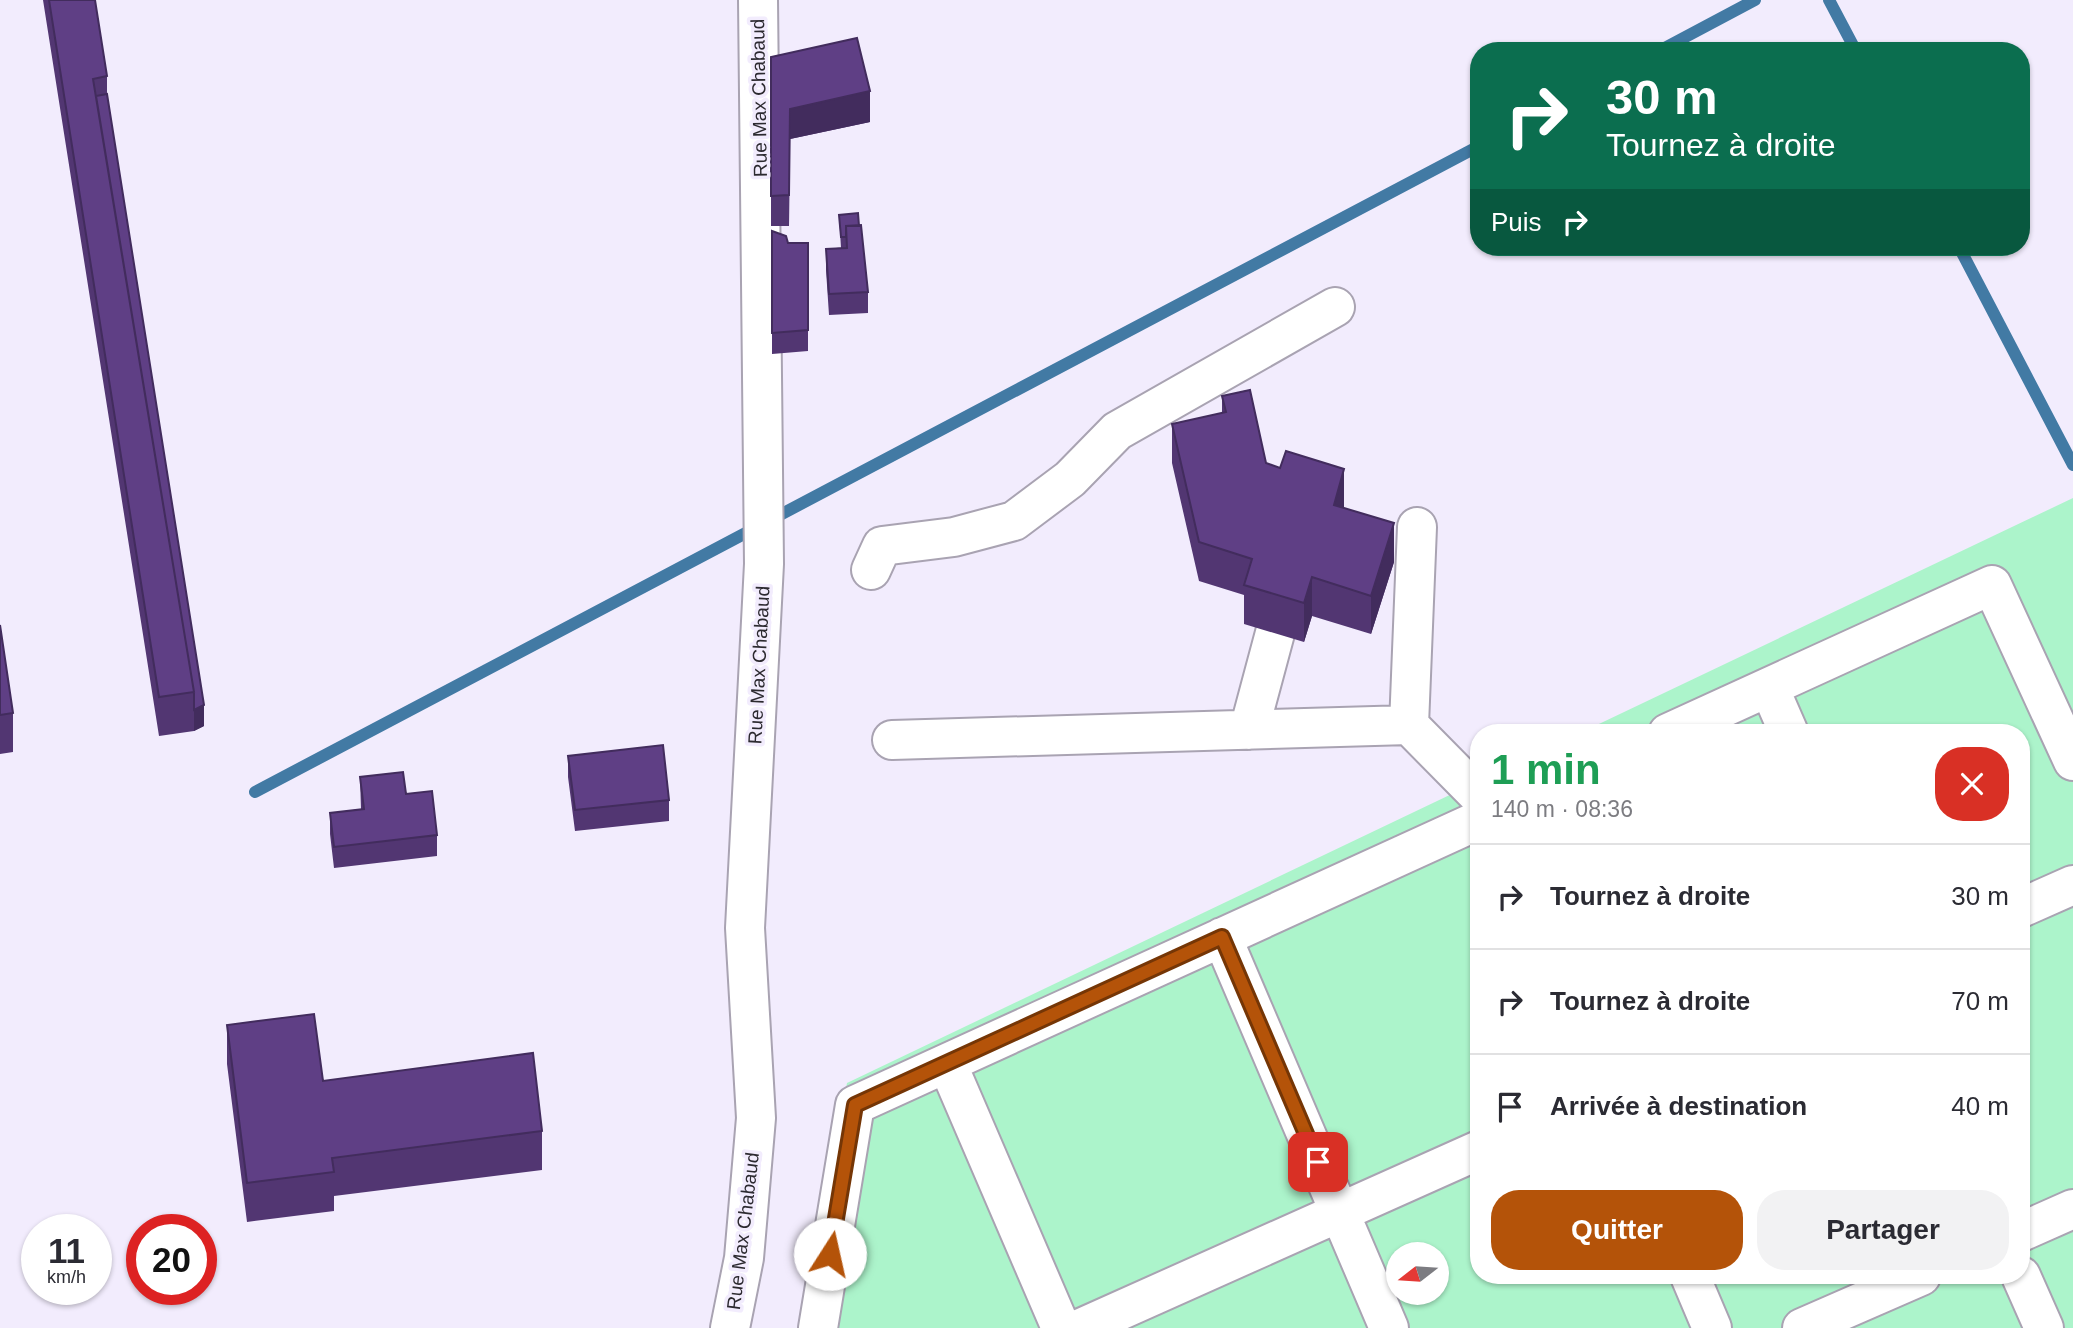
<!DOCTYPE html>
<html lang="fr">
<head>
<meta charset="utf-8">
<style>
	:root { --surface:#fff; --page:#f2f2f3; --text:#2b2b33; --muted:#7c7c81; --line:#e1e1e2; --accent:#b45309 }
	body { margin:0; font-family:Helvetica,sans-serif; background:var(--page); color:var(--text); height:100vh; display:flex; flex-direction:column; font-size:26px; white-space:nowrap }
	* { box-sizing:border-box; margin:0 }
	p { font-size:23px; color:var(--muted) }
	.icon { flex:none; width:38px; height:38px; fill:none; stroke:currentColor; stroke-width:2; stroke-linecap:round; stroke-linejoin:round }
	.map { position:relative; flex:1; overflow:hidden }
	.side { position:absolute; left:1470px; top:724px; width:560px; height:560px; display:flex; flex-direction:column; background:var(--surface); border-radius:28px; box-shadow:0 2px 5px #0004 }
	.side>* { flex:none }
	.top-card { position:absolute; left:1470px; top:42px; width:560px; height:214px; border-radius:28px; box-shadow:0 2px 5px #0004; background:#0b6e4f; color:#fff; overflow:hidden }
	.needle { width:46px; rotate:253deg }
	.buttons { position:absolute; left:1386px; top:1242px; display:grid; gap:14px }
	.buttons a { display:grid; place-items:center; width:63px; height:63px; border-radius:50%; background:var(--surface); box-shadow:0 2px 5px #0004; font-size:35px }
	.speed { position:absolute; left:21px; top:1214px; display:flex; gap:14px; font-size:35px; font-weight:700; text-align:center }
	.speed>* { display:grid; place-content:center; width:91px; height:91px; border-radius:50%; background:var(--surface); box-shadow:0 2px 5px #0004; line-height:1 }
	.speed small { font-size:18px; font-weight:400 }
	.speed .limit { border:10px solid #d22; background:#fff; color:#111 }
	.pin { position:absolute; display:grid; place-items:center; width:60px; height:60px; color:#fff; margin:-30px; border-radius:14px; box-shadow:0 4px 10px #0006 }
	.me { position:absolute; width:77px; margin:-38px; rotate:10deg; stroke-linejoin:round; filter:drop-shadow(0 0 5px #0008) }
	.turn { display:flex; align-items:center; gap:24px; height:147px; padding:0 21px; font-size:32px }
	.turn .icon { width:91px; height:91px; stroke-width:2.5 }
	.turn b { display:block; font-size:49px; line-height:60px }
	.then { display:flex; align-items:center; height:66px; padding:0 21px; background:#0003; gap:14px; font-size:26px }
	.round { display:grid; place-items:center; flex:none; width:74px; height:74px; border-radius:28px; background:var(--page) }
	.headline { display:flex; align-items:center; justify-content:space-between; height:119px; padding:0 21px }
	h1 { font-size:42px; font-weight:600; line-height:52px; color:#1e9e55 }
	.cta { display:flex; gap:14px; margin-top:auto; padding:14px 21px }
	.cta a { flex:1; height:80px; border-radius:28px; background:var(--accent); color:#fff; font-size:28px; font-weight:600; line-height:80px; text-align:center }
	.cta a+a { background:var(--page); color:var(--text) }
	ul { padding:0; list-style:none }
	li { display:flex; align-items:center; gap:21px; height:105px; padding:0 21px; border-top:2px solid var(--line) }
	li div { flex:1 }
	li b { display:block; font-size:26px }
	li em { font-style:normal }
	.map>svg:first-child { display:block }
</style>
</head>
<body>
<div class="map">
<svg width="2073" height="1328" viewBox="0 0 2073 1328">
	<rect width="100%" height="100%" fill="#f2ecfd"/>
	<!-- green -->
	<path fill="#acf4cb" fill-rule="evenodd" d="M2073,498V1328H808L820,1237L847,1083L1479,781V1276H2021V733H1580ZM1398,1255H1437V1293H1398Z"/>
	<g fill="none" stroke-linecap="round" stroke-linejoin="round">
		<!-- stream -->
		<path stroke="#427aa4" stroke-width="12" d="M1829,0L1856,51
			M1659,51L1755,0
			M1959,247L2073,465
			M255,792L1479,146"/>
		<!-- minor casing -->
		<g stroke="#a9a3b2" stroke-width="42">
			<path id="minor" d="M1417,527L1409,725L1479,796
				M871,570L882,546L954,537L1014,521L1070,479L1117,431L1335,307
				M1769,687L1789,733
				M1249,730L1275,633
				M1668,733L1992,585L2073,761
				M892,740L1409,725
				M2021,908L2073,885
				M1222,937L1389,1328
				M947,1063L1061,1328
				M2021,1232L2073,1209
				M1690,1276L1712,1328
				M2021,1276L2044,1328
				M730,1328L744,1258L756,1118L745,928L764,564L758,0
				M818,1328L855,1105L1479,820
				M1081,1328L1479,1150
				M1802,1328L1921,1276"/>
		</g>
		<!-- minor -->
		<use href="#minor" stroke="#fff" stroke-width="38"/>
	</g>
	<!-- wall -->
	<path fill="#523672" d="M43,0H95L107,76V94L204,726L194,731L159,736Z
		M771,57L870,122L790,139L789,226H771Z
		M839,215L868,292V313L829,315L826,270V249L846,247L841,248Z
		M772,231L788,243H808V351L772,354Z
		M1222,396L1266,463L1280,468L1344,508L1394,562L1371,634L1312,616L1304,642L1244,624V595L1199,581L1172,463V424L1222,413Z
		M0,625L13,713V752L0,754Z
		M568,756L669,800V821L575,831L568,777Z
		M360,777L406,794L437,835V856L334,868L330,834V813L361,809Z
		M227,1025L323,1081L542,1131V1170L334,1196V1211L247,1222L227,1064Z"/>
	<!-- shaded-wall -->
	<path fill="#422c5d" d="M870,91V122L790,139L789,226L790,109Z
		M1344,469V508L1334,505Z
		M1394,523V562L1371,634V596Z
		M1312,577V616L1304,642V603Z
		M204,705V726L194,731V710Z"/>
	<!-- building -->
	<path fill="#5f3f85" stroke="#422c5d" stroke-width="2" d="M49,0H95L107,76L93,79L194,692L159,697Z
		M857,38L870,91L790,109L789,195L771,196V57Z
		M107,94L204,705L194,710V692L96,96Z
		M858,213L859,226H846V237H841L839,215Z
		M861,225L868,292L829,294L826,249L847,248L846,226Z
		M772,231L786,236L788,243H808V330L772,333Z
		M1250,390L1266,463L1280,468L1286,451L1344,469L1334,505L1394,523L1371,596L1312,577L1304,603L1244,585L1252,559L1199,542L1172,424L1226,412L1222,396Z
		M0,625L13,713L0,715Z
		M663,745L669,800L575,810L568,756Z
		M403,772L406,794L432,791L437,835L334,847L330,813L364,809L360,777Z
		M314,1014L323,1081L533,1053L542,1131L332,1158L334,1172L247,1183L227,1025Z"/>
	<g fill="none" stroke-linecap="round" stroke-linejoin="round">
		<!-- route casing -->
		<g stroke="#753606" stroke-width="18">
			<path id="route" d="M830,1254L855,1105L1222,937L1318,1162"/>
		</g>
		<!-- route -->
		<use href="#route" stroke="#b45309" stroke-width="12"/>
	</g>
	<g text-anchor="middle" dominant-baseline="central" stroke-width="7" stroke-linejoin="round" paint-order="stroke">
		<!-- street labels -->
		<g font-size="19" fill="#2c2a30" stroke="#f2ecfd">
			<text transform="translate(759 98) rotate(-91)">Rue Max Chabaud</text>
			<text transform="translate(759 665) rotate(-87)">Rue Max Chabaud</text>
			<text transform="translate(743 1231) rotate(-83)">Rue Max Chabaud</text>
		</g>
	</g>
</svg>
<div class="buttons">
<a><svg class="needle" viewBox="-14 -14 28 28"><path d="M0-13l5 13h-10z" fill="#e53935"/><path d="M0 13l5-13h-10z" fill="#7c7c81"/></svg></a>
</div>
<div class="speed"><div>11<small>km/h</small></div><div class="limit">20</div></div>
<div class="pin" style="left:1318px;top:1162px;background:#d93025"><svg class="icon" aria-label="arrive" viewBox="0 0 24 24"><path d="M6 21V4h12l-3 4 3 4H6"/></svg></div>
<svg class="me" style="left:830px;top:1254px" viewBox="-20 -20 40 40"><circle r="19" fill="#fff"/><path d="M0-13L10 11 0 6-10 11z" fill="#b45309"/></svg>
<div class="top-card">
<div class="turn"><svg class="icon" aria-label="right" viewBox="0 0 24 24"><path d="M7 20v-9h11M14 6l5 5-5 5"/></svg><div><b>30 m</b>Tournez à droite</div></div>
<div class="then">Puis<svg class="icon" aria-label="right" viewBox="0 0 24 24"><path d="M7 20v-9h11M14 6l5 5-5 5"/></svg></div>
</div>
<section class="side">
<div class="headline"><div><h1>1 min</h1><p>140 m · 08:36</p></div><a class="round" style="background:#d93025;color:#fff"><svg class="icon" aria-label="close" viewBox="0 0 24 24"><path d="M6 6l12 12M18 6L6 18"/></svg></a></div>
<ul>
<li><svg class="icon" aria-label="right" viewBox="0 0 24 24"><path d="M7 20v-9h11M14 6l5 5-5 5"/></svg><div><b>Tournez à droite</b></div><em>30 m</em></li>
<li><svg class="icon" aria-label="right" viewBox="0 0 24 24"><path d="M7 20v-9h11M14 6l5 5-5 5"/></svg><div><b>Tournez à droite</b></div><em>70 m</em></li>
<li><svg class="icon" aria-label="arrive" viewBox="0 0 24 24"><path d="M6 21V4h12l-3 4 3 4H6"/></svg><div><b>Arrivée à destination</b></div><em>40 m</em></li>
</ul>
<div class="cta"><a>Quitter</a><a>Partager</a></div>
</section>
</div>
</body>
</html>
